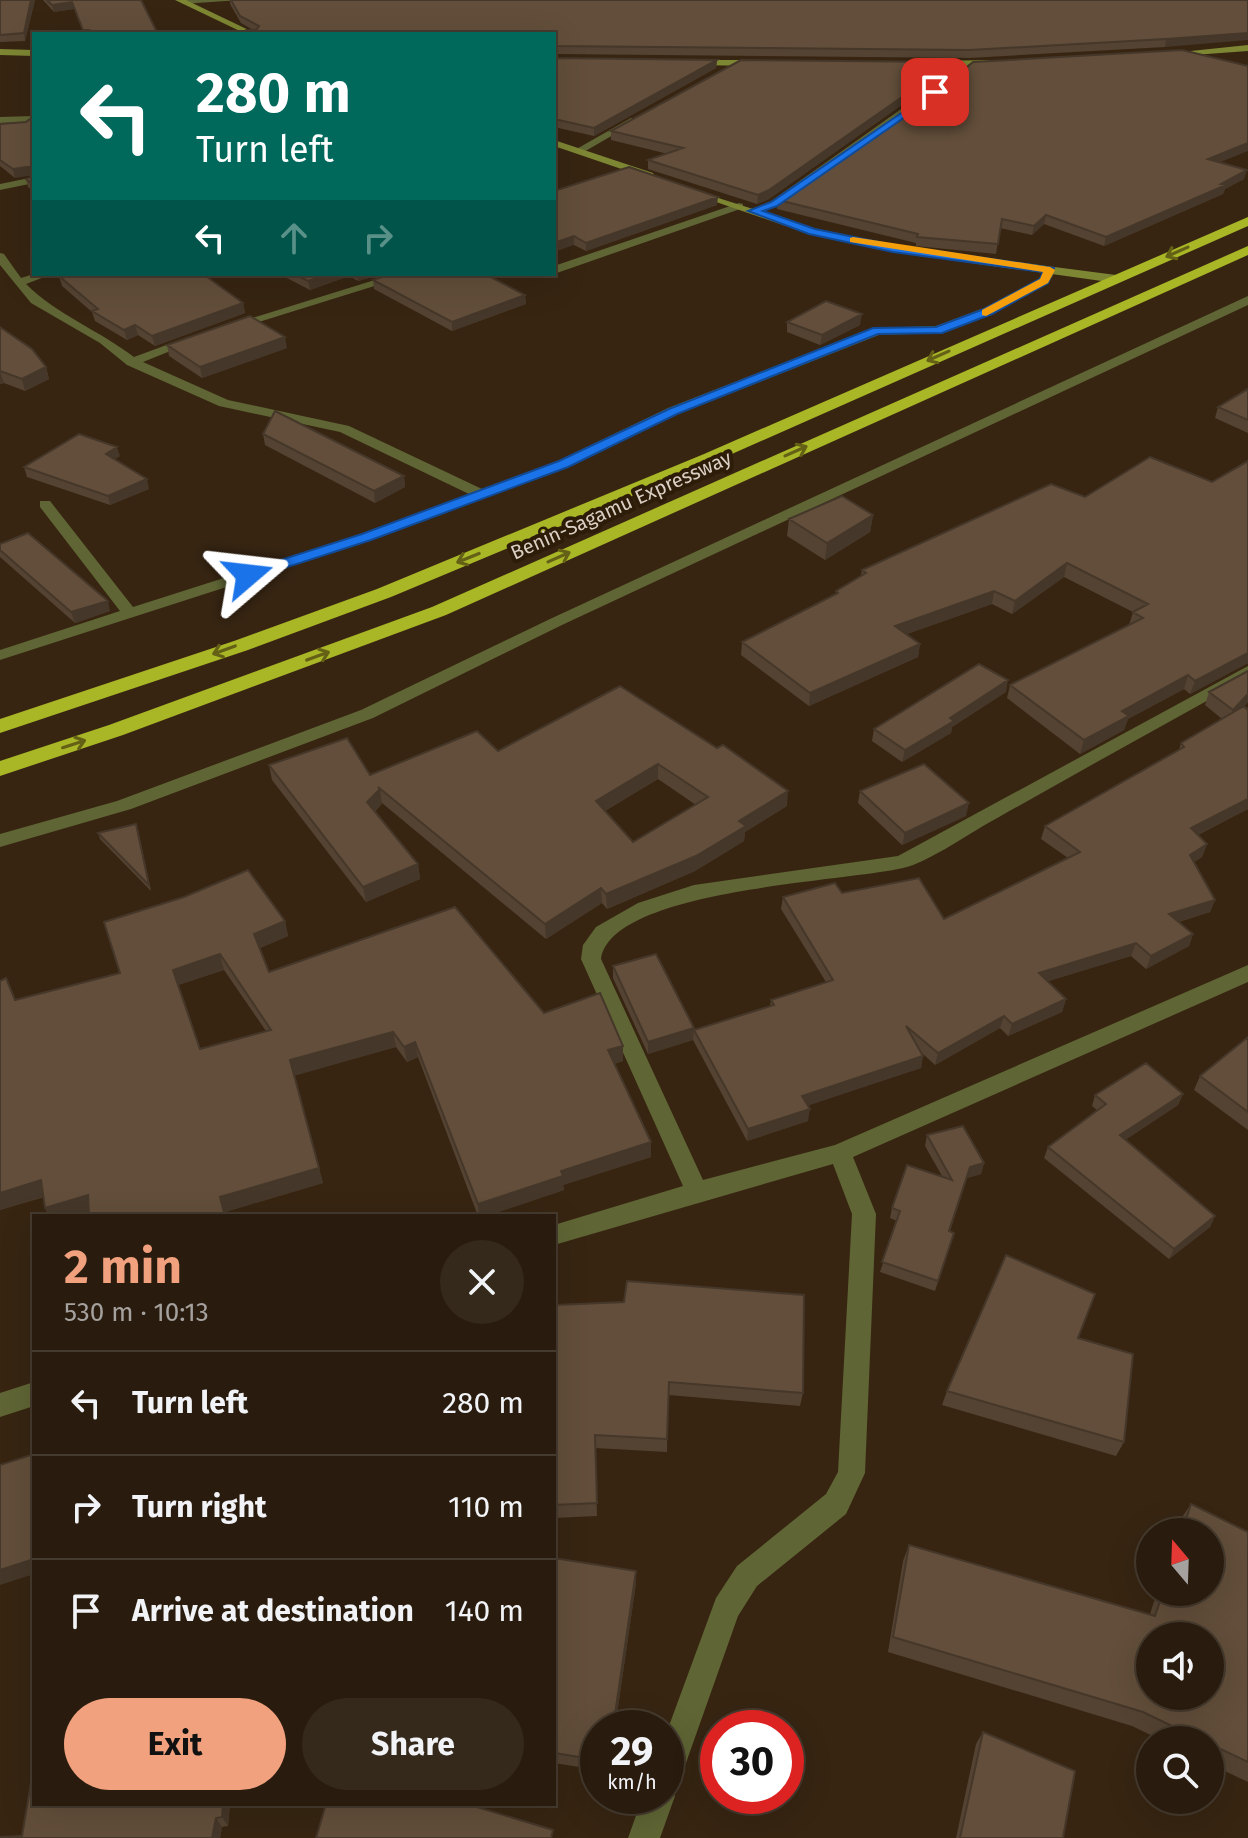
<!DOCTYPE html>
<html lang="en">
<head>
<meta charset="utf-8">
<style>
	:root { --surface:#291c0e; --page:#35291c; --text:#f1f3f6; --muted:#a5a19e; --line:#453a2e; --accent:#f1a17d }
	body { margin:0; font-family:"Fira Sans",sans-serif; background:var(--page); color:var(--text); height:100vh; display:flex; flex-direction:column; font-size:30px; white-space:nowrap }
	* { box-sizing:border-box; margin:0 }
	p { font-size:26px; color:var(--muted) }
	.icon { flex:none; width:44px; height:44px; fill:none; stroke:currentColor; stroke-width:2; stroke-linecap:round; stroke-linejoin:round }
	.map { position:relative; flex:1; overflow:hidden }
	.side { position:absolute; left:32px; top:1214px; width:524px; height:592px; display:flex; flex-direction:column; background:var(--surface); border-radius:0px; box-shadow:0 8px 32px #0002,0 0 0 2px var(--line) }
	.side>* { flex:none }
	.guide { position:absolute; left:32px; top:32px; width:524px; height:244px; border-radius:0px; box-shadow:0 8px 32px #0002,0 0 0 2px var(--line); background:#00695c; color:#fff; overflow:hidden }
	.needle { width:52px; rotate:341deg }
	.buttons { position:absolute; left:1136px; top:1518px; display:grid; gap:16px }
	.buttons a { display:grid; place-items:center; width:88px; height:88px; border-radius:50%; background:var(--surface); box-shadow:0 8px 32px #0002,0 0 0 2px var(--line); font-size:40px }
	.speed { position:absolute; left:580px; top:1710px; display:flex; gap:16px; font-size:40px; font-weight:700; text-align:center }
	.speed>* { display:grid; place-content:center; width:104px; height:104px; border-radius:50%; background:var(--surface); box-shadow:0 8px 32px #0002,0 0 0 2px var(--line); line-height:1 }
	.speed small { font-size:20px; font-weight:400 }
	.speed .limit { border:12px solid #d22; background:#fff; color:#111 }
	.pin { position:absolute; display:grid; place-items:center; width:68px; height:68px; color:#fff; margin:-34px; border-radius:16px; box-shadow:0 4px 12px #0006 }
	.me { position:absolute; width:88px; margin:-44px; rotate:73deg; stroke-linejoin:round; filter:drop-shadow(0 0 6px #0008) }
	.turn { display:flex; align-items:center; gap:28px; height:168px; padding:0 32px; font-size:36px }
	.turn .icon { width:104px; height:104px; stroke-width:2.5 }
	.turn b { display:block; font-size:56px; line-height:68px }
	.lanes { display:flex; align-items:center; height:76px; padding:0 32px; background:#0003; justify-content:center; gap:40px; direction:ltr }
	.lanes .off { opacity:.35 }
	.round { display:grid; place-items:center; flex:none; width:84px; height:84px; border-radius:42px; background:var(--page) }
	.headline { display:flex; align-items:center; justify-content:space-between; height:136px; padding:0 32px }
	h1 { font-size:48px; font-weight:700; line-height:60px; color:var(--accent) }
	.cta { display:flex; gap:16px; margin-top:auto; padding:16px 32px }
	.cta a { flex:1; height:92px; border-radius:48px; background:var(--accent); color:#111; font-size:32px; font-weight:700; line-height:92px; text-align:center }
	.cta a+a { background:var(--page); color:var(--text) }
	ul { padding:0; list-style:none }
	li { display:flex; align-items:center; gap:24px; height:104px; padding:0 32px; border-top:2px solid var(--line) }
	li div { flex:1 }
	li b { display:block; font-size:30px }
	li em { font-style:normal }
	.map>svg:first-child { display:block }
</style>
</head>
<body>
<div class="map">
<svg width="1248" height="1838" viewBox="0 0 1248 1838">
	<rect width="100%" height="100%" fill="#372512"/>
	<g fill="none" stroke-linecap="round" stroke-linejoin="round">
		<!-- street -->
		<path fill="#5f6534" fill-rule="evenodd" d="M180,0H240L183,4Z
			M969,61L972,66L938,94L778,206L753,214L748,211L770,202Z
			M34,116V122L0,123V117Z
			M631,118L639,120L582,153L573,151Z
			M34,177V183L0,190V184Z
			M739,203L743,204V208L554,274V266Z
			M0,253L4,254L21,278L34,274H52L26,284C56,314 100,331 134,357L188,337L198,340L143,362L228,400L349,426L482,489L558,461L668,408L873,328L936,326L984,308L1039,279L1046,268L1056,270L1048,284L992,314L942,333L879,335L678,414L568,467L372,540L0,660V650L120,611L40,507V501H50L133,607L362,534L469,494L340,432L219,406L127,365L100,343L31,303L0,265Z
			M394,274H413L233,330L223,327Z
			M1248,296V305L562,625L373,718L131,809L0,847V834L117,801L361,710L550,619Z
			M1248,666V678C1165,724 1082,770 999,817C974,830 928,863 903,868C844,882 611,889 601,959L703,1180L835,1145L1248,965V982L853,1157L876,1214L865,1473L846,1514L757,1586L738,1616L681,1777L677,1788L672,1790L675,1796L660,1838H628L643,1796H666V1734L716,1598L737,1566L826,1494L838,1472L852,1214L833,1164L554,1245V1225L683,1186L581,959L583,945L596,927L638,903L694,885L898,856Z
			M34,1382V1406L0,1417V1393Z"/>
		<!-- secondary -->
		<path fill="#7d8633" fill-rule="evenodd" d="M175,0H186L257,34H246Z
			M1248,45V51L1166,57L1162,54Z
			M0,49L34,50V56L0,55Z
			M687,60H762L767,63L762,66L690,65Z
			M998,60L1001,65L926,67L921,64L926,61Z
			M554,140L653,173L654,175L645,177L554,146Z
			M690,189L816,229L893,246L1116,275L1122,279L1116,283L893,252L809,234L690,193Z"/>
		<!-- highway -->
		<path fill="#a9b626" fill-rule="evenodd" d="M1248,217V226L716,461L391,597L248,650L0,733V719L234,641L377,589L704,454Z
			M1248,246V255L446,615L123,735L0,776V761L109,725L432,607Z"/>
	</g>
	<!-- wall -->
	<path fill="#544332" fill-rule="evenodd" d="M0,0H35L25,41L0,42Z
		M43,0H141L158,34H84L74,9L54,12Z
		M230,0H1248L1165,47L969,58L554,54V34H248L247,30H253L241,23L230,4Z
		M554,58L717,60L716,68L594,136L554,127Z
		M951,70L769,199L757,204L648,169V160L668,154L611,140V131Z
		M26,122L15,178L0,166V124Z
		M1220,162L1244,179L1225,189L1223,194L1104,246L1044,224L1032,235L1000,228L996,254L916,246V243L777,209L778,200Z
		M34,176V192L28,187L26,179Z
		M554,191L717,205L586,251L574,245Z
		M279,274H383L358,281L349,276L310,290Z
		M392,274H487H486L525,295L526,304L452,331L374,289L373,280Z
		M59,276L243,303L245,313L155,346L138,335L127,340L95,321L92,312L62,286Z
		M787,322L860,325L820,345L787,332Z
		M0,327L46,367L49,379L25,391L4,383L0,384Z
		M167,345L287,348L202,378L169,356Z
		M1248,389V433L1215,418L1218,407Z
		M263,434L404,476L405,487L375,503L265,445Z
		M120,456L115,459L149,489L110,505L27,477L24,467Z
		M1051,484L1248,663L1190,694L1184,689L1128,719L1124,730L1080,754L1007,698L1010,685L1129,625L1133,612L1064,577L1012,614L992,604L907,634L920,644L918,657L809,706L741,655L742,642L836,594V591L861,576L862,570Z
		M873,515L870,532L825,560L787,536L789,519Z
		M0,544L110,611L75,623L0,557Z
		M1248,671V702L1243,707L1247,709L1248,708V809L1198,835L1207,844L1202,857L1194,862L1215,900L1210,912L1179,922L1193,934L1189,946L1146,969L1131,956L1048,981L1066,999L1062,1012L1008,1036L1000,1028L935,1065L923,1054L921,1068L808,1105V1121L747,1141L693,1040L648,1054L613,978V966L694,1030L770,1006L771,1000L826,982L781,909L783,897L842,893L944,919L1068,858L1041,839L1045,826L1179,750L1181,743L1222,719L1205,705L1209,692Z
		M620,686L787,806L745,832L744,841L695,871L607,909L602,903L546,939L382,803L375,812L418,864L420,879L366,902L272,780L269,765L370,775L498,751ZM658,779L696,805L633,842L605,811Z
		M1006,692L952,727L951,733L902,762L872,741L874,729Z
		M860,791L966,816L902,845L858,803Z
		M136,824L138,830L151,891L100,839L98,833Z
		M285,921L288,936L260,948L269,972L544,1013L623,1061L614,1064L651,1142V1157L563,1185L564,1190L486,1216H478L418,1057L407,1062L396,1047L294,1075L323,1183L225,1212L89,1211L73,1216H49L45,1208L44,1197L0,1210V981L15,1000L120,973ZM224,970L266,1031L200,1049L178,985Z
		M1248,1037V1130L1194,1090L1200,1076Z
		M1183,1094L1178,1105L1125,1140L1215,1216L1210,1227L1169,1259L1044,1158L1048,1147L1097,1110L1092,1106L1095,1095Z
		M927,1135L984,1163L981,1174L967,1178L950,1231L954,1233L935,1291L880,1272L897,1221L890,1218L892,1208L942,1176L925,1146Z
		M554,1305L803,1393L800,1406L668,1395L667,1452L595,1448L597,1516L554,1518Z
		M1078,1338L1124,1442L1116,1456L942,1405L947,1391Z
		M1191,1504L1248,1532V1782L1210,1764V1740H1161L1132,1726L888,1652L903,1561L909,1545L1150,1614L1157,1592H1210V1532H1177L1180,1520Z
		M554,1558L636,1583L615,1728H598V1770L554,1763Z
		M983,1732L1063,1838H956L976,1744Z
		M230,1804L228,1826L222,1827L220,1838H0Z"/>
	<!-- shaded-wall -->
	<path fill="#453729" d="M31,0H35L25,41L24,33Z
		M72,2L74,9L54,12L52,5Z
		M1248,33V40L1165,47L1166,39Z
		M717,60L716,68L594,136V128Z
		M952,62L951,70L769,199L757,204L758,195Z
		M1248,143V151L1206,168L1208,159Z
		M34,166V175L15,178L13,169Z
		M1247,170L1244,179L1225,189L1223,194L1104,246L1106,237L1221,184Z
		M718,197L717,205L586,251V243Z
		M1046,215L1044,224L1032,235L1034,226Z
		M574,236V245L554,252V243Z
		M329,274H349V276L310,290L308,281Z
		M357,274H383L358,281Z
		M525,295L526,304L452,331V322Z
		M243,303L245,313L155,346L152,336Z
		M862,314L860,325L820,345L822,335Z
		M135,325L138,335L127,340L124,330Z
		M285,337L287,348L202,378L200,367Z
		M46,367L49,379L25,391L22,379Z
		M0,371L4,383L0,384Z
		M117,447L120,456L109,463L106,454Z
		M404,476L405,487L375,503L374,491Z
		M147,479L149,489L110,505L108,496Z
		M873,515L870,532L825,560L827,543Z
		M1067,563L1064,577L1012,614L1015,601Z
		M994,591L992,604L893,639L895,626Z
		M108,601L110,611L75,623L71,612Z
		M920,644L918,657L809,706L810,693Z
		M1248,653V663L1190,694L1195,681Z
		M1188,675L1184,689L1128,719L1124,730L1080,754L1084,740L1122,711Z
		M1008,680L1006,692L952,727L951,733L902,762L905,750L950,718Z
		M1248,694V702L1228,724L1233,710Z
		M658,764V779L596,816V801Z
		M380,789L382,804L369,817L367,802Z
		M788,791L787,806L745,832L744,841L695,871L607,909L606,894L739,821Z
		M1248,799V809L1187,840L1191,828Z
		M969,803L966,816L902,845L905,833Z
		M1207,844L1202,857L1185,868L1190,855Z
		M418,864L420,879L366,902L363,887Z
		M601,888L602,903L546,939L545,924Z
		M1215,900L1210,912L1165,926L1169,914Z
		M285,921L288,936L258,949L254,934Z
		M1193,934L1189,946L1146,969L1151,956Z
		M1136,943L1131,956L1036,985L1039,973Z
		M220,954L224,970L178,985L173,970Z
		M1066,999L1062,1012L1008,1036L1012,1024Z
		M1004,1016L1000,1028L935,1065L938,1053Z
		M694,1028L693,1040L648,1054V1042Z
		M393,1032L396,1047L294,1076L290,1060Z
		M415,1042L418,1057L407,1062L404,1047Z
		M623,1046V1061L608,1065V1050Z
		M923,1056L921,1068L801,1108L802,1096Z
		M1183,1094L1178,1105L1116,1146L1120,1135Z
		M810,1109L808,1121L747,1141L748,1129Z
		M651,1142V1157L563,1185L564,1190L486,1216H479L478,1204L561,1171Z
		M984,1163L981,1174L967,1178L970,1167Z
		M319,1168L323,1183L225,1212V1216L220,1197Z
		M41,1180L48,1195L0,1210V1193Z
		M88,1195L95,1209L73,1216H49L45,1208Z
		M1215,1216L1210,1227L1169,1259L1174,1249Z
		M34,1559V1574L0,1585V1570Z
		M636,1571V1583L615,1728H613Z
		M223,1804H230L228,1826L222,1817Z
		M216,1818L222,1827L220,1838H212Z"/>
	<!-- building -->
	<path fill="#624e3a" stroke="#453729" stroke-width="2" fill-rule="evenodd" d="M0,0H31L24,33L0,35Z
		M47,0H141L158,34H86L89,30H83L72,2L52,5Z
		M231,0H1248V33L1166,39L970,50L554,46V34H250L247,30H256L259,26L240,16Z
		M1182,50L1248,66V143L1208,159L1247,170L1221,184L1226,185L1106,237L1046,215L1034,226L1002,219L998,244L917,237L918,234L778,200L941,88L973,62Z
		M554,58L717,60L594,128L554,119Z
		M741,60L952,62L769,190L758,195L648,160L683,148L611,131Z
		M34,116V175V166L13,169L0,160V124L26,122Z
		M629,167L718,197L586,243L574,236L554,243V191Z
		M34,176V185L26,179Z
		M69,274H203L243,303L152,336L135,325L124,330L92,311L98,309L59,276Z
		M294,274H329L308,281Z
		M392,274H485L525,295L452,322L373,280Z
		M826,301L862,314L822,335L787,322Z
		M250,316L285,337L200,367L167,345Z
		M0,327L32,349L46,367L22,379L0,371Z
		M1248,389V420L1218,407Z
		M275,411L404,476L374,491L263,434Z
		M79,434L117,447L106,454L147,479L108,496L24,467Z
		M1150,457L1212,482L1248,461V653L1195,681L1188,675L1122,711L1129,716L1084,740L1010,685L1143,618L1133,612L1148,604L1067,563L1015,601L994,591L895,626L920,644L810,693L742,642L838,593L836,591L866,573L862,570L1051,484L1085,497Z
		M842,496L873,515L827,543L789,519Z
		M28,533L108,601L71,612L0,550V544Z
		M979,664L1008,680L950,718L954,721L905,750L874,729Z
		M1248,671V694L1233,710L1209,692Z
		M620,686L717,748L723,745L788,791L739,821L746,826L696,856L606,894L601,888L545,924L378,787L380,789L367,802L418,864L363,887L269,765L347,738L370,775L477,731L498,751ZM658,764L708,797L633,842L596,801Z
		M1244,706L1247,709L1248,708V799L1191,828L1207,844L1190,855L1215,900L1169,914L1193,934L1151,956L1136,943L1039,973L1066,999L1012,1024L1004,1016L938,1053L906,1026L923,1056L802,1096L810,1109L748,1129L694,1030L774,1005L771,1000L833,980L783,897L835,883L842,893L919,878L944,919L1080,852L1045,826L1184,747L1181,743Z
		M924,764L969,803L905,833L860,791Z
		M136,824L149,885L98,833Z
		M248,870L285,921L254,934L269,972L455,907L544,1013L600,993L623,1046L608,1050L651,1142L561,1171L563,1176L478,1204L415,1042L404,1047L393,1032L290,1060L319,1168L220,1197L225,1216H89L88,1195L45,1208L41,1180L0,1193V981L6,978L15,1000L120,973L104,922L184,897ZM220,954L271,1030L200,1049L173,970Z
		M656,954L694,1028L648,1042L613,966Z
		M1248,1037V1112L1200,1076Z
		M1146,1063L1183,1094L1120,1135L1215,1216L1174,1249L1048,1147L1106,1104L1095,1095Z
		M963,1126L984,1163L970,1167L949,1231L954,1233L938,1281L882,1262L900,1211L892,1208L907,1165L952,1180L927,1135Z
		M1006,1255L1095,1294L1078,1338L1133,1354L1124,1442L947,1391Z
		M627,1281L804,1295L803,1393L669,1382L667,1439L595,1435L597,1503L554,1505V1305L624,1302Z
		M34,1454V1559L0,1570V1465Z
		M1191,1504L1248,1532V1762L1210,1744V1740H1201L1143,1712L893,1637L909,1545L1155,1616L1163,1592H1210V1532H1182ZM1150,1636H1210V1696H1150Z
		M554,1558L636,1571L613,1728H598V1760L554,1753Z
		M983,1732L1075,1771L1063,1838H960Z
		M34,1765V1804H223L222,1817L216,1818L212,1838H0V1837L22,1836Z
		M326,1804H467L553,1830L551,1838H316Z"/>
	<!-- one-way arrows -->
	<defs><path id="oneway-shaft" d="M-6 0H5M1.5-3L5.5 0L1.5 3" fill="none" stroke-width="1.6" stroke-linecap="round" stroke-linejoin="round" transform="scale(2)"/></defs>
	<g stroke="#646116">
		<use href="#oneway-shaft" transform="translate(1177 252) rotate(156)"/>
		<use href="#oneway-shaft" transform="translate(938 356) rotate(156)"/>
		<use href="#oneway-shaft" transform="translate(796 451) rotate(-24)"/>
		<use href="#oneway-shaft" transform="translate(559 557) rotate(-24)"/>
		<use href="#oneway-shaft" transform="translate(468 558) rotate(158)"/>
		<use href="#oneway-shaft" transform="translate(224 650) rotate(160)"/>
		<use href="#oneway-shaft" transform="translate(318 656) rotate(-20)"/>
		<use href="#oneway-shaft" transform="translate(74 744) rotate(-18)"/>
	</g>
	<!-- route -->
	<path fill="#1a73e8" stroke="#114b97" stroke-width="2" d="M935,90L938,94L777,206L763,211L815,229L893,245L1054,268L1048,283L992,314L942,333L878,334L677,414L568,467L371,540L253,578H243V572L362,534L559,461L669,409L873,328L936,327L984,309L1040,279L1043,272L893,252L809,234L748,211L771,202Z"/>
	<!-- slow -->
	<path fill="#f59e0b" d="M853,237L1050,267L1055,270L1048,283L986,316L982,315V310L1040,279L1043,272L850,242V238Z"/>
	<g text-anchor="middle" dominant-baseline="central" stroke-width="8" stroke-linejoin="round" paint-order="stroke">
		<!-- far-street labels -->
		<g font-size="20" fill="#dbcfc4" stroke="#2c1c08">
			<text transform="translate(621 505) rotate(-24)">Benin-Sagamu Expressway</text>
		</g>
	</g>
</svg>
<div class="buttons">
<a><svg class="needle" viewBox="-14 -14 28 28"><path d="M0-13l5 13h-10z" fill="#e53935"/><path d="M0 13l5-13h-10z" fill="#a5a19e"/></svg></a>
<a><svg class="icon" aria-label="sound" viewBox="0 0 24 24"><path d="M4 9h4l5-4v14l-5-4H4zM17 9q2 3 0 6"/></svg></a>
<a><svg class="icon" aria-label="search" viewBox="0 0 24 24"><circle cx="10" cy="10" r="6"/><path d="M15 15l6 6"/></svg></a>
</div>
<div class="speed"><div>29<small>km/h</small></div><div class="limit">30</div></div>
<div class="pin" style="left:935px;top:92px;background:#d93025"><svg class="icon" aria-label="arrive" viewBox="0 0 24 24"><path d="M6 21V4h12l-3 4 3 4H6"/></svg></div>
<svg class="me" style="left:248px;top:575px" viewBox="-20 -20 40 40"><path d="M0-17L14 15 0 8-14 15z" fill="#1a73e8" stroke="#fff" stroke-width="4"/></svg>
<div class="guide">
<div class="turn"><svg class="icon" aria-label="left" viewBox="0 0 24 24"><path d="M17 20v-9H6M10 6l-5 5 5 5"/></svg><div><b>280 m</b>Turn left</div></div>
<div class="lanes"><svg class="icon" aria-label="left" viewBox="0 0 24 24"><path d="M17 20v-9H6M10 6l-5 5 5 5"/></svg><svg class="icon off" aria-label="ahead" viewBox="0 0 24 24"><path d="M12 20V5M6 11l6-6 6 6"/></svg><svg class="icon off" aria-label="right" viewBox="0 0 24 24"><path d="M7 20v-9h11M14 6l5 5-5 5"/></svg></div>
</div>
<section class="side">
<div class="headline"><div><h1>2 min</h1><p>530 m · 10:13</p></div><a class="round"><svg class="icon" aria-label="close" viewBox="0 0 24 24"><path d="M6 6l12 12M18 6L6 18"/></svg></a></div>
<ul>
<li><svg class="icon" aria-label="left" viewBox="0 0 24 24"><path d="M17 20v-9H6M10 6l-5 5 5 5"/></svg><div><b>Turn left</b></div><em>280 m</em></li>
<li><svg class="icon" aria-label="right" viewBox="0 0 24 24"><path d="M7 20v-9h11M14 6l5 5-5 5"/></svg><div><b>Turn right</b></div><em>110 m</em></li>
<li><svg class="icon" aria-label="arrive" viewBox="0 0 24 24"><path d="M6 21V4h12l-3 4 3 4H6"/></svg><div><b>Arrive at destination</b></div><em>140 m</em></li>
</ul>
<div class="cta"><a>Exit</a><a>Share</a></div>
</section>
</div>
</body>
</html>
